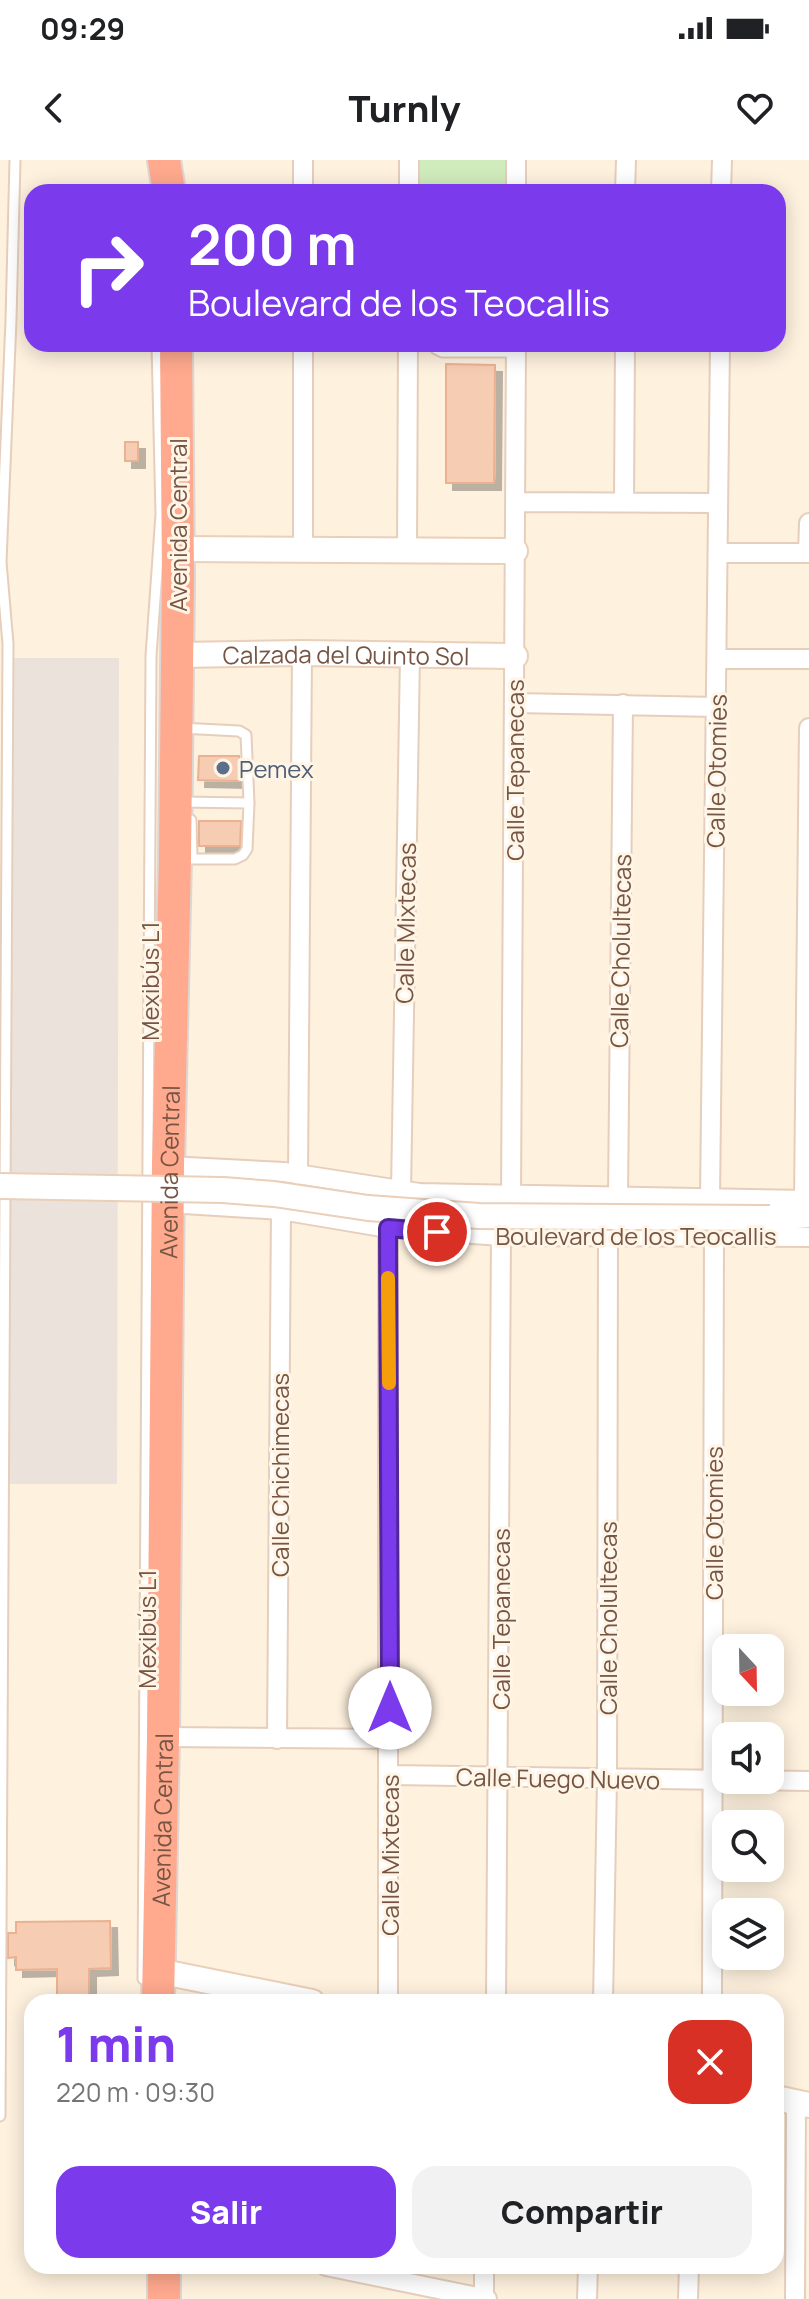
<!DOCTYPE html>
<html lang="es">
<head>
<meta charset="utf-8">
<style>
	:root { --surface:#fff; --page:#f2f2f2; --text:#202124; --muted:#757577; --accent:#7c3aed }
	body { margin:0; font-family:Manrope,sans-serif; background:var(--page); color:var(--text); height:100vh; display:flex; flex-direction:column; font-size:30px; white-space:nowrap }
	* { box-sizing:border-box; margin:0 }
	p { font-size:26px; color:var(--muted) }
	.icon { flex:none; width:44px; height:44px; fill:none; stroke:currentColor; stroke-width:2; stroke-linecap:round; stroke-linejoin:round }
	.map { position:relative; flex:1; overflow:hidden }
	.side { position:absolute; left:24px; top:1834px; width:760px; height:280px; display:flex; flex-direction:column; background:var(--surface); border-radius:24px; box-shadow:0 4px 20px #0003 }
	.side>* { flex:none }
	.guide { position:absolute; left:24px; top:24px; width:762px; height:168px; border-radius:24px; box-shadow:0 4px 20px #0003; background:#7c3aed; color:#fff; overflow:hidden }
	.needle { width:52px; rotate:158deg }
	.buttons { position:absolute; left:712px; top:1474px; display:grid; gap:16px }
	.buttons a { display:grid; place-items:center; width:72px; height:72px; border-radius:16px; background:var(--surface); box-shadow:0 4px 20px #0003; font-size:40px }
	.pin { position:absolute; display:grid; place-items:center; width:68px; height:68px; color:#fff; margin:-34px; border:4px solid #fff; border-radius:50%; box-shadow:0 2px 8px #0007 }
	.me { position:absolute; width:88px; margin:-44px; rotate:0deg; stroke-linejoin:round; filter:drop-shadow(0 0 6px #0008) }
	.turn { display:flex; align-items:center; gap:28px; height:168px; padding:0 32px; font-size:36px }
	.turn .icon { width:104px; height:104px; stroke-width:2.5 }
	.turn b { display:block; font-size:56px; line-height:68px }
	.round { display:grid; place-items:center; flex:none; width:84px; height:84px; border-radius:24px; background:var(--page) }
	.headline { display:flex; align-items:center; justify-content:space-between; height:136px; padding:0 32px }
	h1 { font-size:48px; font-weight:800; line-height:60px; color:var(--accent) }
	.button { display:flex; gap:16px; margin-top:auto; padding:16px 32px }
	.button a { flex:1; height:92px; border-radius:24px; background:var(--accent); color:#fff; font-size:32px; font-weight:800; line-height:92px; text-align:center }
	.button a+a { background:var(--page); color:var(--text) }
	.status { display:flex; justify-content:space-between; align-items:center; height:56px; padding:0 40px; background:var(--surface); direction:ltr }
	.status svg { height:22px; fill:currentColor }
	header { display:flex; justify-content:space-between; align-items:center; height:104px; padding:0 32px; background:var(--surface); font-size:36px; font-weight:800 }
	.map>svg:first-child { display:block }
</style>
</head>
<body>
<div class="status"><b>09:29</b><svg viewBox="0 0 49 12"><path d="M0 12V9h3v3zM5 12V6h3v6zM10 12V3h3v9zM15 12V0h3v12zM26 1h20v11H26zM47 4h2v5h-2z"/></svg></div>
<header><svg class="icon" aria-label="back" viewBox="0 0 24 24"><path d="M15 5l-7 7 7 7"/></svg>Turnly<svg class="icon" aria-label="heart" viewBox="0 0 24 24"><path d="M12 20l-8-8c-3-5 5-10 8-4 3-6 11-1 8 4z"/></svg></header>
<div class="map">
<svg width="809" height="2139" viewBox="0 0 809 2139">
	<defs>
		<filter id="shadow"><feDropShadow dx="7" dy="7" stdDeviation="0" flood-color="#0004"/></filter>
	</defs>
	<rect width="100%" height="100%" fill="#fef1de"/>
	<!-- industrial -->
	<path fill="#ebe2db" d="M10,498H119L117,1324H6Z"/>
	<!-- green -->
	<path fill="#d0ecbc" d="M418,0H506L507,28L418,29Z"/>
	<!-- building -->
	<path fill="#f6ccb3" stroke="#eab292" stroke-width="2" filter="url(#shadow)" d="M446,204L495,205L494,323H446Z
		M125,282H138V301H125Z
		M199,596H239L241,621L198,620Z
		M199,661H241L240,686H199Z
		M110,1761L111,1808L89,1809V1842H57V1809L16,1810V1797L8,1798V1773H16V1762Z"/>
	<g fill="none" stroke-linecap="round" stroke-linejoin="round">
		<!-- lane casing -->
		<g stroke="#e5cebc" stroke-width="13">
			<path id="lane" d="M434,184L436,189L442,192H516
				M180,642L249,643
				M191,660L192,699
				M179,699H235L243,695L247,689L249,643L246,575L239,571L180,568
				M143,1819L151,496L161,354L157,184
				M0,1956L8,484L1,402L11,160L15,0"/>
		</g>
		<!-- street casing -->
		<g stroke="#e5cebc" stroke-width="22">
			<path id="street" d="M303,0V32
				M516,0V32
				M409,32V0
				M625,32L626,0
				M721,32L722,0
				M303,184V388
				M515,342L718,343
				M624,342L625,184
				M407,389L408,184
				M718,393H809
				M808,393L809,363
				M717,499H809
				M515,543L716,547
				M168,1006L284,1012L419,1033L809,1040
				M298,1015L302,493
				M401,1032L410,495
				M511,1036L516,184
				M618,1037L623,544
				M710,1038L720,184
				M804,1039L809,568
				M168,1043L281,1050L388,1068L501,1076L809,1077
				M163,1577L390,1579
				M277,1579L281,1050
				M390,1615L726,1620
				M750,1620L809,1621
				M388,1842V1068
				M496,1842L501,1076
				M603,1842L607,1619L608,1075
				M712,1842L714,1075
				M326,2106L487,2139
				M484,2138V2106
				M587,2139L588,2106
				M688,2139L689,2106
				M795,2139L796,1942"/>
		</g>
		<!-- secondary casing -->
		<g stroke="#eacfb9" stroke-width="28">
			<g id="secondary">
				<path d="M178,389L515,391"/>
				<path id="s1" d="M178,495L302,493L515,496"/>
				<path d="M770,1058L809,1055"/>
				<path d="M158,1811L312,1842"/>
				<path d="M776,1938L809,1945"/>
			</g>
		</g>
		<!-- highway casing -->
		<g stroke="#ded6d2" stroke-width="36">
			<g id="highway">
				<path d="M164,0L169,32"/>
				<path id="s2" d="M158,1842L163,1577L168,1006L175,699L178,417L176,184"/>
				<path d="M164,2139V2106"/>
			</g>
		</g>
		<!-- lane -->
		<use href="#lane" stroke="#fff" stroke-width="9"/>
		<!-- street -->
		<use href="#street" stroke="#fff" stroke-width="18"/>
		<!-- secondary -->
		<use href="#secondary" stroke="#fff" stroke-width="24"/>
		<!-- highway -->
		<use href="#highway" stroke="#ffa98e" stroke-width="32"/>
		<!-- secondary-bridge casing -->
		<g stroke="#eacfb9" stroke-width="28" stroke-linecap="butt">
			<path id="secondary-bridge" d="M0,1026L223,1030L274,1034L368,1048L479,1056L770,1058"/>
		</g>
		<!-- secondary-bridge -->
		<use href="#secondary-bridge" stroke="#fff" stroke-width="24"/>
	</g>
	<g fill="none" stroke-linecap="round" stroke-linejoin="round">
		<!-- route casing -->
		<g stroke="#51269a" stroke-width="20">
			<path id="route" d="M390,1548L388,1068L437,1072"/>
		</g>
		<!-- route -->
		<use href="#route" stroke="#7c3aed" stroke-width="14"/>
		<!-- slow -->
		<path stroke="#f59e0b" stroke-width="14" d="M388,1118L389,1223"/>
	</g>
	<!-- markers -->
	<circle fill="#5c6f8a" stroke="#fff5e6" stroke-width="3" cx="223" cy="608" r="8"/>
	<g text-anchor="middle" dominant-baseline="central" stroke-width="6" stroke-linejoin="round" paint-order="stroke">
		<!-- street labels -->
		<g font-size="24" fill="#765544" stroke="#fff5e6">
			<text transform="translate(177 365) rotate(-90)">Avenida Central</text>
			<text stroke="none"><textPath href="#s1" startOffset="168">Calzada del Quinto Sol</textPath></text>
			<text transform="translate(514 610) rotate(-90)">Calle Tepanecas</text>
			<text transform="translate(716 611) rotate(-89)">Calle Otomies</text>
			<text transform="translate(405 763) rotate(-89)">Calle Mixtecas</text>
			<text transform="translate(620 791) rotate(-89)">Calle Cholultecas</text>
			<text transform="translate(149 821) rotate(-90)">Mexibús L1</text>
			<text stroke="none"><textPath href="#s2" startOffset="830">Avenida Central</textPath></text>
			<text x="636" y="1075">Boulevard de los Teocallis</text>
			<text transform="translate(279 1315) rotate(-90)">Calle Chichimecas</text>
			<text transform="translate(713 1363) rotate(-90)">Calle Otomies</text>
			<text transform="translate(607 1458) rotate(-90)">Calle Cholultecas</text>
			<text transform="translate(500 1459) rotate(-90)">Calle Tepanecas</text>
			<text transform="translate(146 1469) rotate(-90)">Mexibús L1</text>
			<text transform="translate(558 1618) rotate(1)">Calle Fuego Nuevo</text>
			<text stroke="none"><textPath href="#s2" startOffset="182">Avenida Central</textPath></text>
			<text transform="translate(389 1695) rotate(-90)">Calle Mixtecas</text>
		</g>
		<!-- service labels -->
		<g font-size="24" fill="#4e5e75" stroke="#fff5e6" text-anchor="start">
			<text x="239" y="608">Pemex</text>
		</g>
	</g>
</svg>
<div class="buttons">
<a><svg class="needle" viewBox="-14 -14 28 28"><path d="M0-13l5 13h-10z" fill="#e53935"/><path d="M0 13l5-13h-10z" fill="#757577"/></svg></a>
<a><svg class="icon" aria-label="sound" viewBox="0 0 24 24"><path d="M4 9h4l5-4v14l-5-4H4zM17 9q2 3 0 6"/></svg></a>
<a><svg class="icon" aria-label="search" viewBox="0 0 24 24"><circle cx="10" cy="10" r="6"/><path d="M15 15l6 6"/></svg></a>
<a><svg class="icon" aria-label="layers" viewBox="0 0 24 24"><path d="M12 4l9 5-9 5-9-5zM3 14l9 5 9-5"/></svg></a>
</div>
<div class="pin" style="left:437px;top:1072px;background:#d93025"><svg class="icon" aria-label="arrive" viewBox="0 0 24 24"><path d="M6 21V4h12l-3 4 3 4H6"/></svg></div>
<svg class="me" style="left:390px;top:1548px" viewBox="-20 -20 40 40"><circle r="19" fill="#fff"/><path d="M0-13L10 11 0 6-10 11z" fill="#7c3aed"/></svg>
<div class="guide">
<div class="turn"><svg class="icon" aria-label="right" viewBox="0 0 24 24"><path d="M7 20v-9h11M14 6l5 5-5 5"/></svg><div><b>200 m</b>Boulevard de los Teocallis</div></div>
</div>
<section class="side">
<div class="headline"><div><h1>1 min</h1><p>220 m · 09:30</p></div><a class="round" style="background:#d93025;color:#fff"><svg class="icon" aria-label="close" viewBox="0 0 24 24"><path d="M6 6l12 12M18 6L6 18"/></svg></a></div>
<div class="button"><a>Salir</a><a>Compartir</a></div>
</section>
</div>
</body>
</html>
